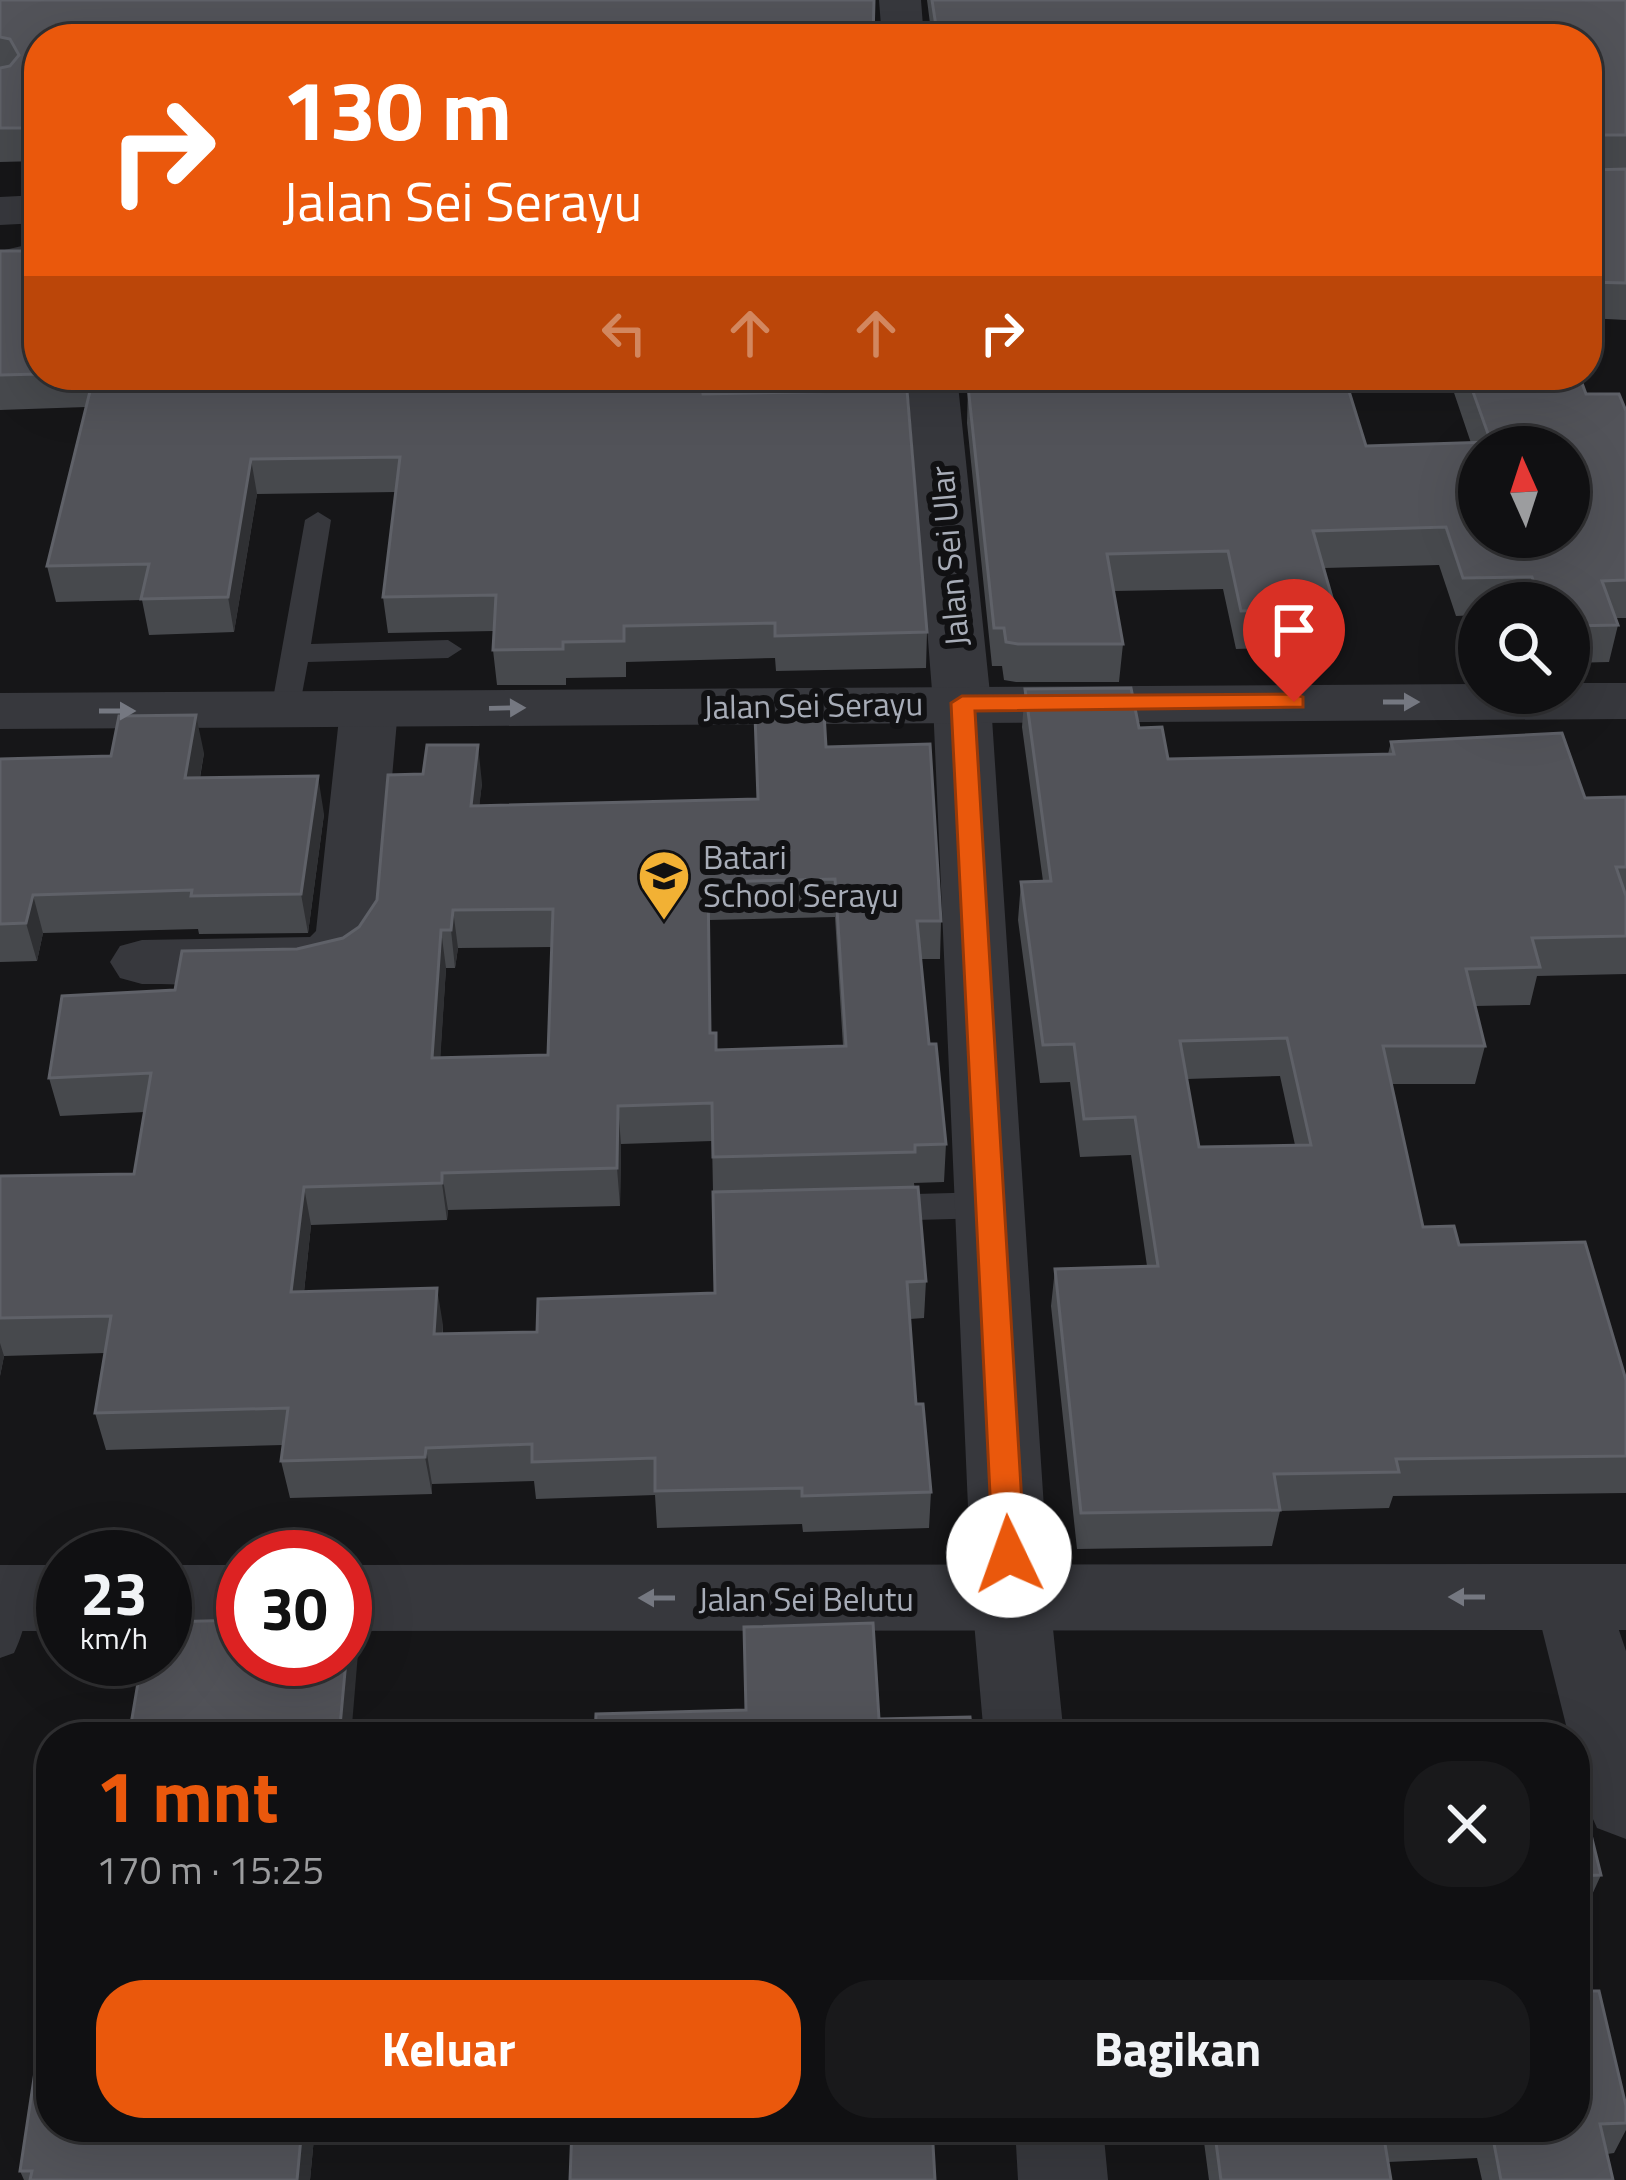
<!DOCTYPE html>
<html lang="id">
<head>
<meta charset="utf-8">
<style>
	:root { --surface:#101012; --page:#19191b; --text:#f1f3f6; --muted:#9c9d9f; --line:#303032; --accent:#ea580c }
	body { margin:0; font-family:"Titillium Web",sans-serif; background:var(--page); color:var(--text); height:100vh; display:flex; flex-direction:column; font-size:45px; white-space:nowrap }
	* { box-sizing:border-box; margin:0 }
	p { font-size:39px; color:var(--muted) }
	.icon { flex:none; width:66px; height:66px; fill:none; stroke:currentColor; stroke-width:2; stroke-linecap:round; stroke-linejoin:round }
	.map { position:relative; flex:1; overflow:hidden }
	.drawer { position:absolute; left:36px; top:1722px; width:1554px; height:420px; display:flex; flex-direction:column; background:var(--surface); border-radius:48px; box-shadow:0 12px 48px #0002,0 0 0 3px var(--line) }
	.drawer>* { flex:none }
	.guide { position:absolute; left:24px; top:24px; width:1578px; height:366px; border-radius:48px; box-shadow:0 12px 48px #0002,0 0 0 3px var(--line); background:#ea580c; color:#fff; overflow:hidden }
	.needle { width:78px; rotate:357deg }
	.tools { position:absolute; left:1458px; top:426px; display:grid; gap:24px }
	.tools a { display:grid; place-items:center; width:132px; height:132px; border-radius:50%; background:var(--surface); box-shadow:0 12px 48px #0002,0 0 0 3px var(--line); font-size:60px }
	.speed { position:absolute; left:36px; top:1530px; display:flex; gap:24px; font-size:60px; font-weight:700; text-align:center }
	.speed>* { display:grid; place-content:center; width:156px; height:156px; border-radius:50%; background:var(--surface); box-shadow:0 12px 48px #0002,0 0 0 3px var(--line); line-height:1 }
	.speed small { font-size:30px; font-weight:400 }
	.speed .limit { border:18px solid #d22; background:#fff; color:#111 }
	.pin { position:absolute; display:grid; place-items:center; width:102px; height:102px; color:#fff; margin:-123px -51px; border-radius:50% 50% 50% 0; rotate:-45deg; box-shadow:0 0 12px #0007 }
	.pin .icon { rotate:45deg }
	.me { position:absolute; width:132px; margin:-66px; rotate:357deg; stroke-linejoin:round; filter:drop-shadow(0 0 9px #0008) }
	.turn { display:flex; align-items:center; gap:42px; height:252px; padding:0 60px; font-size:54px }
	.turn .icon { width:156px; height:156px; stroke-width:2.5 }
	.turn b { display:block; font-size:84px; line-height:102px }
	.lanes { display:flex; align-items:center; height:114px; padding:0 60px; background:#0003; justify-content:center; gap:60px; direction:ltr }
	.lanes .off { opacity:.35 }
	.round { display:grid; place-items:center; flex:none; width:126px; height:126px; border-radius:48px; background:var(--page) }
	.headline { display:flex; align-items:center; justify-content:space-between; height:204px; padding:0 60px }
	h1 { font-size:72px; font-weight:700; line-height:90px; color:var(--accent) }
	.cta { display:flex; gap:24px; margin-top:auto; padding:24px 60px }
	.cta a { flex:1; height:138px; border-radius:48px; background:var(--accent); color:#fff; font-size:48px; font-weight:700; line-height:138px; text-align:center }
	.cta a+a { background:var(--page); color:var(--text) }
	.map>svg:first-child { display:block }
</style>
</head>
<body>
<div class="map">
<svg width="1626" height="2180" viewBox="0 0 1626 2180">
	<rect width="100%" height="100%" fill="#161618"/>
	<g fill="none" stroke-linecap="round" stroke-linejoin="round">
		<!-- service -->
		<path fill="#37383d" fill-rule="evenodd" d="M39,221V256L0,265V251L22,246L27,228Z
			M318,512L331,520L311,644L448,640L462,649L448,658L308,662L299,710L285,719L271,710L305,520Z
			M989,1192L1001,1196L1006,1205L1001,1214L989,1218L878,1221L866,1217L861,1208L866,1199L878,1195Z
			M9,1582L23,1586C32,1606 23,1634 14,1653L0,1658V1585Z"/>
		<!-- minor -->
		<path fill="#37383d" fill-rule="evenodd" d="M879,0H921L924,39H882Z
			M39,195V223L0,225V197Z
			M907,375H957L991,703L1050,1599L1064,1737H984L972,1599L933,703Z
			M369,691L389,696L398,709L378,938C371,951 362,966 348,972C303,992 194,983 142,984L120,978L110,962L120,946L142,940L310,937L316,931L340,709L349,696Z
			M1573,1564L1600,1574L1626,1651V1839L1597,1828C1583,1798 1575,1770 1575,1737H1569L1534,1597L1546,1574Z
			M1015,2127H1103L1108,2180H1018Z"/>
		<!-- tertiary -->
		<path fill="#37383d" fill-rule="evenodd" d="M1569,683H1626V719L0,729V693L1479,684V693H1569Z
			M1626,1564V1630L345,1631V1565Z
			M0,1565H63V1631H0Z
			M165,1565H243V1631H165Z"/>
	</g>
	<!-- wall -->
	<path fill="#47494d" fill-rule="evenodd" d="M0,0L39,39V161L0,162Z
		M927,0H1626V320L1587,318V39H932Z
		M0,251H39V375H628V388L703,394L927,632L926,668L776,671L775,658L626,662V677L566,678V685H497L493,650L494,631L388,633L383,597L396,492L257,494L234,632L149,635L142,600L56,602L47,566L86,407L0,410Z
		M1093,375H1344L1366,446L1471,443L1448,375H1579L1586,394L1626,411V618H1616L1618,625L1609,662L1569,663V603H1479V615L1456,616L1439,565L1324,568L1335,608L1329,646L1236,649L1223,589L1114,591L1123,644L1119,682H1016L1004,680L1002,666H992L967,423L968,386L1093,383Z
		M1025,689L1139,728L1168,759L1388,754L1391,742L1585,798L1626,797V974L1537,976L1530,1005L1475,1006L1485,1046L1475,1084H1391L1423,1227L1459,1245L1626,1380V1493L1393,1496L1389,1508L1280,1511L1272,1546L1077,1549L1051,1306L1055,1269L1147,1266L1131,1155L1080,1157L1070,1082L1040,1083L1018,920L1021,882L1043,881L1022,727ZM1280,1076L1295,1145L1199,1147L1187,1079Z
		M826,747L941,921L940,959H921L929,1044L946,1144L944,1182L914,1183L926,1281L924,1318L910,1319L916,1404L931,1492L929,1528L803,1532L802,1524L657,1528L655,1495L536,1499L534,1481L432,1484V1494L290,1498L281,1461L283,1445L106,1450L95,1413L105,1353L4,1356L0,1376V1176L134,1174L145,1112L60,1116L49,1078L175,990L297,949L343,938L359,927L482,783L479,806L757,799ZM835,917L843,1046L716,1050L711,1033L709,920ZM552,947L548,1055L440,1058L446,968H455L458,948ZM712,1141L715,1293L537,1332L443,1334V1325L304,1292L311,1225L447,1220L448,1210L620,1206L621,1144Z
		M204,753L200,778L324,814L308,933L199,934L198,929L43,933L37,961L0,962V759Z
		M1575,1770L1601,1875L1586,1908L1575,1909Z
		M1626,2106V2130L1614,2153L1607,2154L1613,2180H1482L1477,2158L1388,2162L1391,2180H1209L1202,2127H1575Z
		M51,2127H428V2134L314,2138L310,2180H24L20,2171Z"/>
	<!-- shaded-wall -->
	<path fill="#2f3033" d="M251,459L257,494L234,632L228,597Z
		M196,715L204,753L193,816L185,778Z
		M478,745L482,783L475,844L471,806Z
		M318,776L324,814L308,933L301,894Z
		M33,895L43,933L37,961L26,923Z
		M453,910L458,948L455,968L451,930Z
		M441,930L446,968L438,1096L432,1058Z
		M618,1106L621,1144L620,1206L617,1168Z
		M442,1173L448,1210L447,1220L442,1183Z
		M304,1187L311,1225L300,1330L291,1292Z
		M437,1288L443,1325L440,1371L434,1334Z
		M0,1343L4,1356L0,1376Z
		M426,1448L432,1484V1494L425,1457Z
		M350,1617L358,1653L351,1737H339Z
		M302,2127H310L314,2138L310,2180H297Z"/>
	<!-- building -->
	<path fill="#525359" stroke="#5f6168" stroke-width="3" fill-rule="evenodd" d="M0,0H874L873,39H39V128H0V68L10,66L19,55L10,39L0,37Z
		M932,0H1626V135H1592V170L1626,169V283L1587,282V39H938Z
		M0,251H39V374L0,375Z
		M94,375H626V388L702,387L703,394L907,390L927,632L775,636V623L624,626V641L563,642V649L493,650L496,595L383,597L400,457L251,459L228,597L141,599L149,564L47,566Z
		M1097,375H1344L1366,446L1491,442L1467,375H1579L1586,394H1619L1626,411V580L1602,581L1618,625L1569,626V603H1541L1532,577L1463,578L1446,527L1313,531L1335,608L1241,611L1228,551L1107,554L1123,644H1018L1006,642L1004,628H994L968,386L1097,383ZM1479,447H1569V537H1479Z
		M1131,688L1139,728L1162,727L1168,759L1394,754L1391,742L1562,733L1585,798L1626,797V867H1616L1626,896V936L1532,938L1540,967L1466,969L1485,1046H1383L1423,1227L1454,1226L1459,1245L1585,1242L1626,1380V1456L1396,1459L1399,1472L1274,1474L1280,1510L1081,1513L1055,1269L1158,1266L1135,1117L1084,1119L1074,1044L1043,1045L1021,882L1051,881L1025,689ZM1287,1038L1311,1145L1199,1147L1180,1041Z
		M824,713L826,747L930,744L941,921H917L929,1044H936L946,1144L915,1145V1152L713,1157L712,1103L618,1106L617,1168L442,1173V1183L304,1187L291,1292L437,1288L434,1334L537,1332L538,1299L715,1293L713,1192L918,1187L926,1281L907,1282L916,1404H923L931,1492L802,1496V1488L655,1491V1458L532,1462V1444L426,1448L425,1457L281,1461L288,1408L95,1413L111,1316L0,1318V1176L134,1174L151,1073L49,1078L62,996L175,990L182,951L297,949L343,938L359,927L377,900L388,775L423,774L427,745H478L471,806L758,799L755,715ZM835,879L846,1046L716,1050V1033H710L708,882ZM553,909L548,1055L432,1058L441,930H451L453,910Z
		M196,715L185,778L318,776L301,894L191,896L192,890L33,895L26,923L0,924V759L111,756L119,716Z
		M345,1617H350L339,1737H106L129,1736L142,1659H165V1622L243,1620V1659H345Z
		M873,1623L879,1719L970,1717L972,1737H595L596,1714L746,1710L744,1627Z
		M1575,1770L1601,1875L1575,1876Z
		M51,1966V2127H302L297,2180H30L32,2171H20Z
		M1575,1991H1599L1626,2106V2123L1600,2124L1613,2180H1501L1491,2128L1383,2132L1391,2180H1221L1214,2127H1575Z
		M572,2127H932L935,2180H570Z"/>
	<!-- one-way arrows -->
	<defs><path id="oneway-solid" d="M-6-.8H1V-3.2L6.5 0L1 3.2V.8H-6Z" transform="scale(3)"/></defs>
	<g fill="#757881">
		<use href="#oneway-solid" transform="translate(1401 702)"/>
		<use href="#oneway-solid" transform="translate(507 708) rotate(-1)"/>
		<use href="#oneway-solid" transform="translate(117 711)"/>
		<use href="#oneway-solid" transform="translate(1467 1597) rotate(180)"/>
		<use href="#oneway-solid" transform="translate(657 1598) rotate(-180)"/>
	</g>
	<!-- route -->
	<path fill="#ea580c" stroke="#983908" stroke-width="3" d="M1294,694L1303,697V707L975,711L1025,1555L1020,1565L1009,1569L998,1565L993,1555L951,703L962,696Z"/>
	<!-- icons -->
	<defs>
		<g id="school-pin" transform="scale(2.7)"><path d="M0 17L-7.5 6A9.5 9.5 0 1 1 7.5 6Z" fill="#f2b134" stroke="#111113"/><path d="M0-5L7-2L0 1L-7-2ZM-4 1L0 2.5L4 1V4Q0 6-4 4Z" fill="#111"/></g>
	</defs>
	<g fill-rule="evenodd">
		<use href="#school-pin" x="664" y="876"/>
	</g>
	<g text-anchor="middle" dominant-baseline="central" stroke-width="12" stroke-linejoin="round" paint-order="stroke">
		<!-- street labels -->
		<g font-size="33" fill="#a8adb8" stroke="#111113">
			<text transform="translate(949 556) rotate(-95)">Jalan Sei Ular</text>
			<text transform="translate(813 705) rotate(-1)">Jalan Sei Serayu</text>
			<text x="806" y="1599">Jalan Sei Belutu</text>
		</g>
		<!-- poi labels -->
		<g font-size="33" fill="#a8adb8" stroke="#111113" text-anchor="start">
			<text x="703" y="857">Batari<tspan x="703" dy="38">School Serayu</tspan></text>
		</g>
	</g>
</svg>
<div class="tools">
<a><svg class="needle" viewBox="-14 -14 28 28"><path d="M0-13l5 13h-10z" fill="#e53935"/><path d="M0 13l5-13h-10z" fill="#9c9d9f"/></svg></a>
<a><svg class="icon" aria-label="search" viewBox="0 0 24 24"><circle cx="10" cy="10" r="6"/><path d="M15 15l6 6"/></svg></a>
</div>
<div class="speed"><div>23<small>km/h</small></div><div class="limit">30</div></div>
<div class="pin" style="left:1294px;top:702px;background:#d93025"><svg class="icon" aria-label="arrive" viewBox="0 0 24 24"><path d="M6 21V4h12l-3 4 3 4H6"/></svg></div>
<svg class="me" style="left:1009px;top:1555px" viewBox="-20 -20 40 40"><circle r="19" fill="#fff"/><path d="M0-13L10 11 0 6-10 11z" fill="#ea580c"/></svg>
<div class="guide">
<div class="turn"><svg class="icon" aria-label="right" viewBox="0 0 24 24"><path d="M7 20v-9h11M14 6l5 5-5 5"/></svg><div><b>130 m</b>Jalan Sei Serayu</div></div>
<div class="lanes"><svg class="icon off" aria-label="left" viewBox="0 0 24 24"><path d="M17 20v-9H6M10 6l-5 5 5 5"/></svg><svg class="icon off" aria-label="ahead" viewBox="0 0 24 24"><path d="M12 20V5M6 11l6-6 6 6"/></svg><svg class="icon off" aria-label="ahead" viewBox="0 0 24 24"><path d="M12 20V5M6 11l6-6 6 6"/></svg><svg class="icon" aria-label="right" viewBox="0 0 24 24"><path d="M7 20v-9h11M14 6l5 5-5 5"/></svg></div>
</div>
<section class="drawer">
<div class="headline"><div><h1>1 mnt</h1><p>170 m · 15:25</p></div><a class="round"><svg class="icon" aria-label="close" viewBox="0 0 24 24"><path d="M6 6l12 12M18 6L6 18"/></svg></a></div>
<div class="cta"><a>Keluar</a><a>Bagikan</a></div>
</section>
</div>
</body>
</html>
